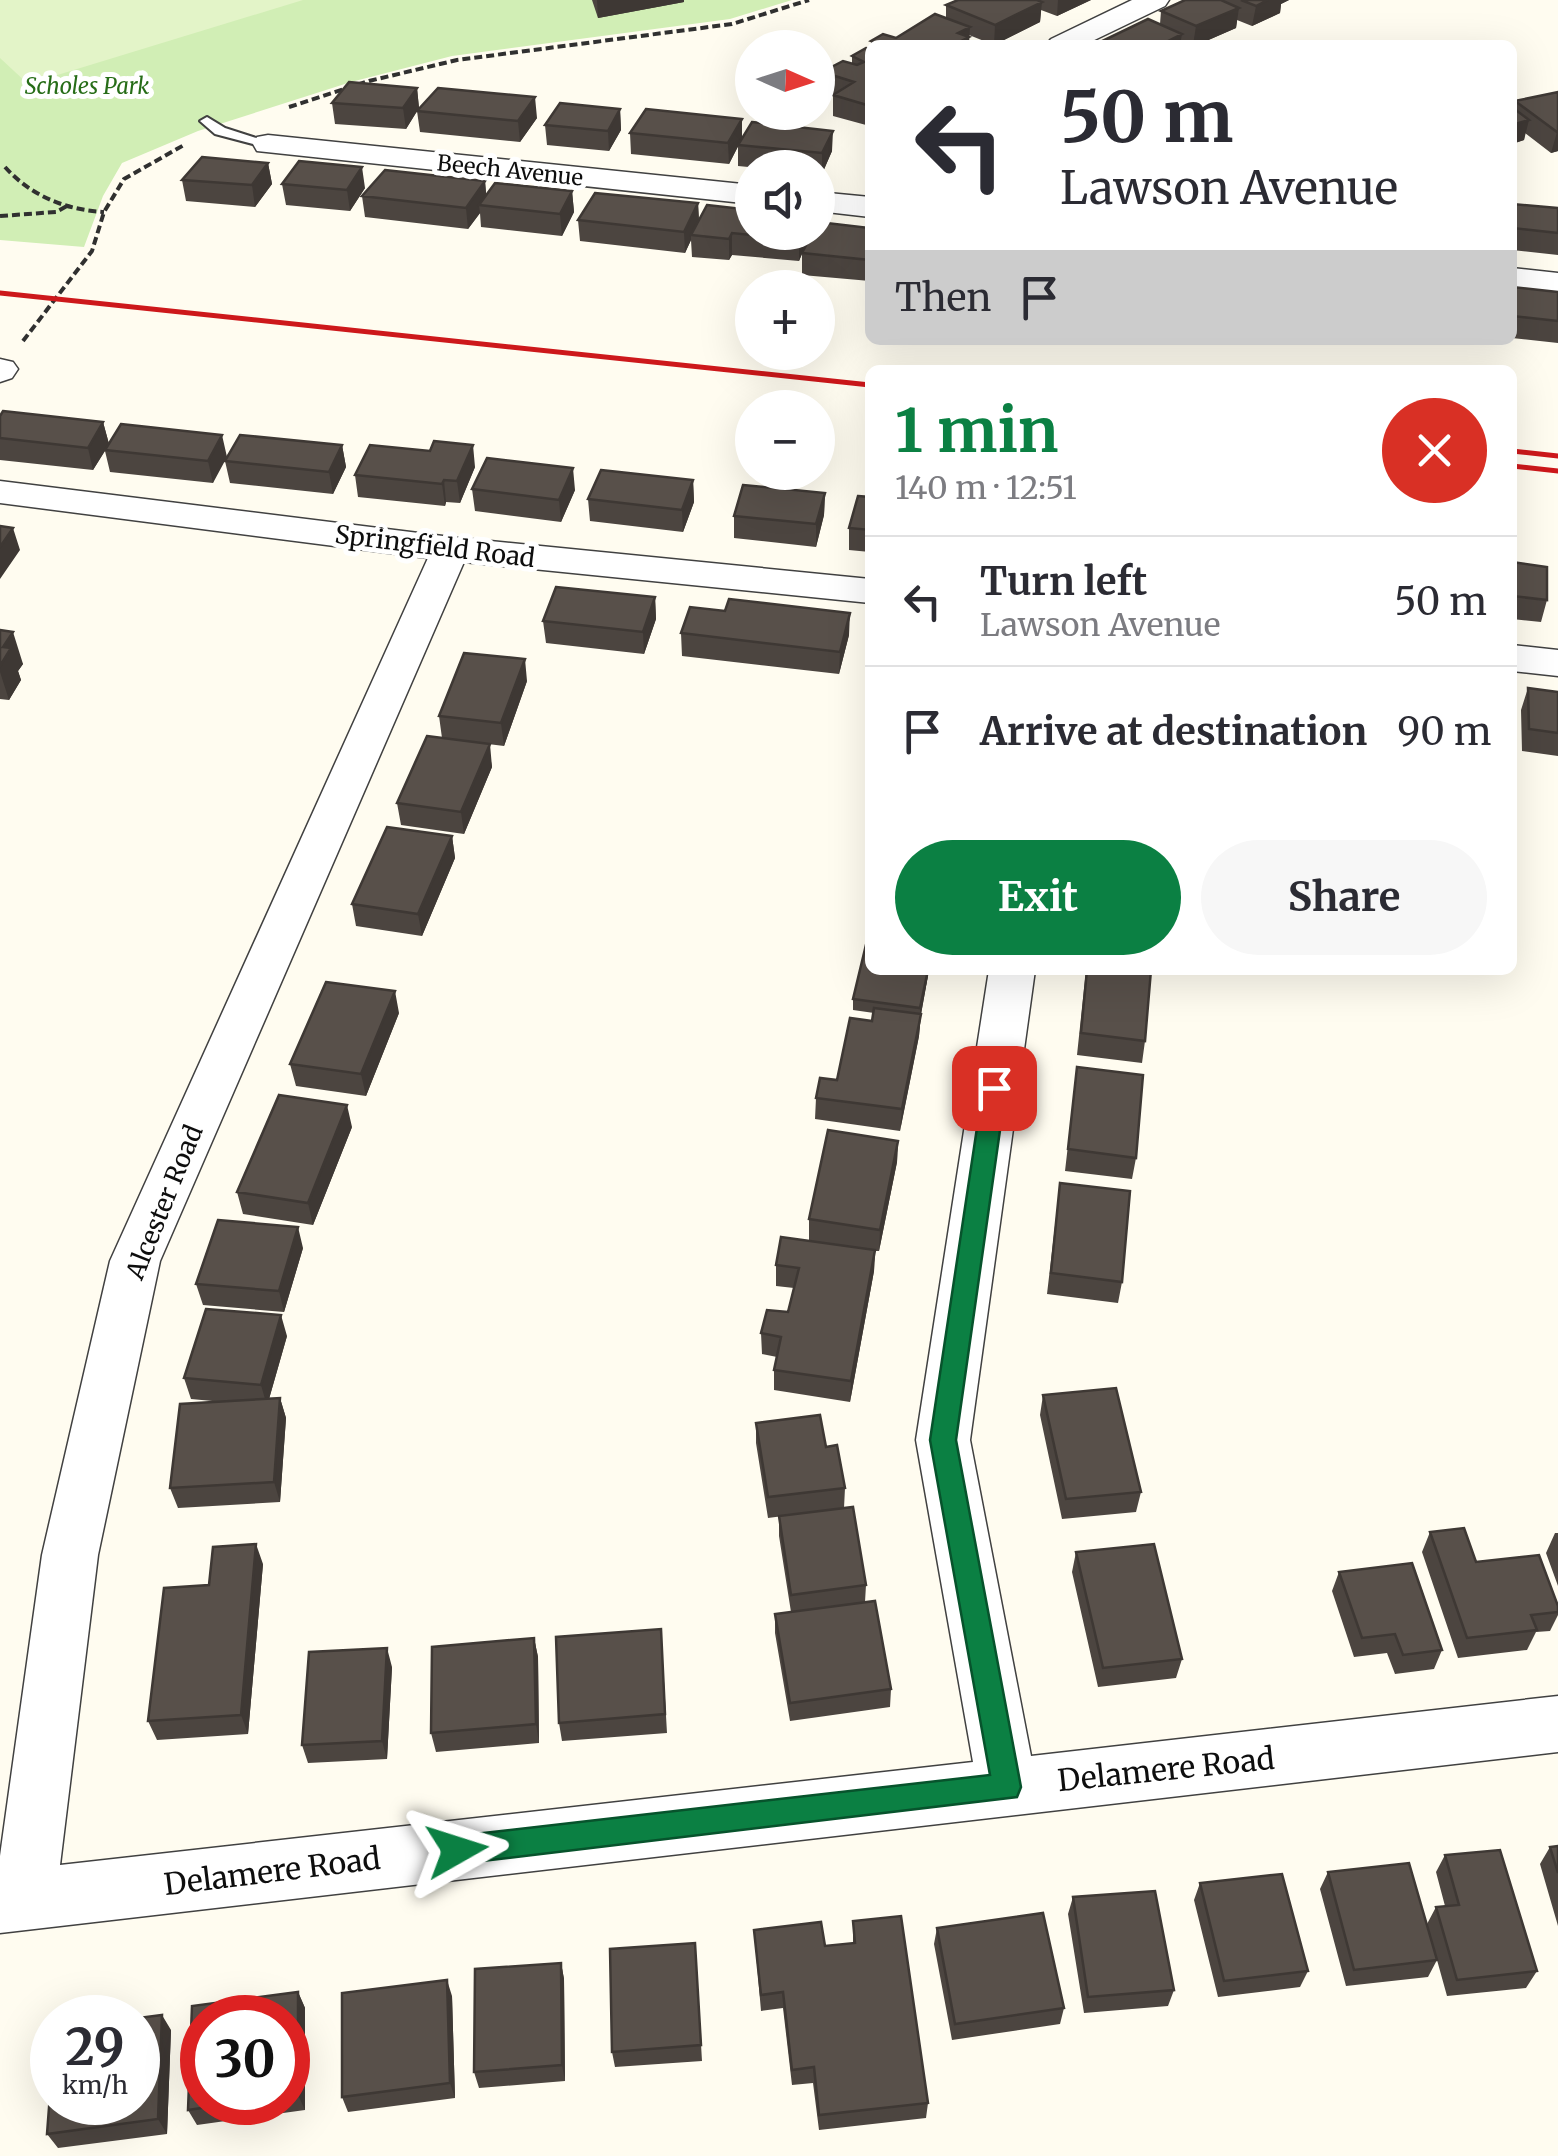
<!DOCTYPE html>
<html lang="en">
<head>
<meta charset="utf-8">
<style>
	:root { --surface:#fff; --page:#f7f7f7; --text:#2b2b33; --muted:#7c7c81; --line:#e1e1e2; --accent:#0b8043 }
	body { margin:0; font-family:Merriweather,serif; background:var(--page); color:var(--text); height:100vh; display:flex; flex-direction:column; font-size:38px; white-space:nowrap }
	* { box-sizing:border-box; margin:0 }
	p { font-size:32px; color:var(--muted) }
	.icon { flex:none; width:55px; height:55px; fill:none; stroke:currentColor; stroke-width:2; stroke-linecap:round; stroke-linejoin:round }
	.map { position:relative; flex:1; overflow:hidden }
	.sheet { position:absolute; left:865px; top:365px; width:652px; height:610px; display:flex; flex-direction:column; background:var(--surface); border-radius:15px; box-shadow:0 10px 40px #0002 }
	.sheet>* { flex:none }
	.top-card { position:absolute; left:865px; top:40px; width:652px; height:305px; border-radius:15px; box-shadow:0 10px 40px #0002; background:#fff; color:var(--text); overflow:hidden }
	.needle { width:65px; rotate:93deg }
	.tools { position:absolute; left:735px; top:30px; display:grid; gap:20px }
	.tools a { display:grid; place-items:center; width:100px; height:100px; border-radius:50%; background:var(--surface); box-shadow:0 10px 40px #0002; font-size:50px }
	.speed { position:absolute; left:30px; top:1995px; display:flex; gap:20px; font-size:50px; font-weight:700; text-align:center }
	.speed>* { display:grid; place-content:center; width:130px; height:130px; border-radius:50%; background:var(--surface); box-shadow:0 10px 40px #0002; line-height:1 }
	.speed small { font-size:25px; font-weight:400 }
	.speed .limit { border:15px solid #d22; background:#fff; color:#111 }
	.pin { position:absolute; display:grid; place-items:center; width:85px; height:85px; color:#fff; margin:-42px; border-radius:20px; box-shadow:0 5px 15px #0006 }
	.me { position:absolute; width:110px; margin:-55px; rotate:84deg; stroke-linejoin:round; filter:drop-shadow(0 0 8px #0008) }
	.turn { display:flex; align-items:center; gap:35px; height:210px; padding:0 30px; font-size:45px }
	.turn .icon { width:130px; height:130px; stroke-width:2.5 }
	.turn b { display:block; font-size:70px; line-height:85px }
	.then { display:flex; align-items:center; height:95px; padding:0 30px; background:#0003; gap:20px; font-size:38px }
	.round { display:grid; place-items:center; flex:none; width:105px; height:105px; border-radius:52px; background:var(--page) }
	.head { display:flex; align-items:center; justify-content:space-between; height:170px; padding:0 30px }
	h1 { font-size:60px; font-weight:700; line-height:75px; color:var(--accent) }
	.button { display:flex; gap:20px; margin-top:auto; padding:20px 30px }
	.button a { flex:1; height:115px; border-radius:60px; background:var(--accent); color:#fff; font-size:40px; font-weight:700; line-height:115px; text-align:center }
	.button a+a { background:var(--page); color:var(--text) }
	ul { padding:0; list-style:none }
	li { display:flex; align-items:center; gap:30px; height:130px; padding:0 30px; border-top:2px solid var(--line) }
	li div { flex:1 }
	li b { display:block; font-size:38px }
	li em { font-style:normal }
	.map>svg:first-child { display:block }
</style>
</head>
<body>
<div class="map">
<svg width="1558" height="2156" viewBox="0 0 1558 2156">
	<rect width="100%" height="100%" fill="#fffcf0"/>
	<!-- green -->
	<path fill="#d1eeb5" d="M0,0H792L730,19L452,56L351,82L198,131L122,163L103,196L84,247L0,240Z"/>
	<!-- pitch -->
	<path fill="#e3f4c8" d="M0,0H303L28,84L0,58Z"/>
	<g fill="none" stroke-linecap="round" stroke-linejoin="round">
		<!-- service casing -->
		<g stroke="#414141" stroke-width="4">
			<path id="service" d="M207,117L225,128L275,144L268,148L215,134L200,121Z"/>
		</g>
		<!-- minor casing -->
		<g stroke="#414141" stroke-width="3">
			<path id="minor" d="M1132,0H1169L1165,6L1084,45H1046L1051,39Z
				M268,135L752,185V204L257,151L253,144L257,137Z
				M818,192L870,197V217L818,211Z
				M1512,268L1558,273V293L1512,288Z
				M0,359L13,362L18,369L12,378L0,382Z
				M0,481L451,537L870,579V603L464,562L160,1261L98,1555L60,1865L973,1762L916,1440L989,970H1035L970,1440L1031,1756L1558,1696V1752L0,1933V1856L42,1555L110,1261L428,558L0,503Z
				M1512,645L1558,650V676L1512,671Z"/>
		</g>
		<!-- path -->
		<path stroke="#303030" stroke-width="4" stroke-dasharray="8 4" stroke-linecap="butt" d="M289,107L369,81L457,60L732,24L809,0
			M5,167C31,196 66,210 104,212
			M0,216L56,212L67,206
			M23,341L92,251L104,212L124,179L184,145"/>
		<!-- service -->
		<use href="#service" fill="#fff" fill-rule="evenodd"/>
		<!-- minor -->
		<use href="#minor" fill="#fff" fill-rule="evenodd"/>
		<!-- rail -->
		<path stroke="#cd181b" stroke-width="5" d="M0,293L870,385
			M1512,451L1558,456
			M1512,466L1558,471"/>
	</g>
	<!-- wall -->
	<path fill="#4c4540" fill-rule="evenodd" d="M592,0H684V2L598,18Z
		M958,0H1091L1057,16L1041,10L1040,22L994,45L969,35V45H871V41L896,38L946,18V5Z
		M1185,0H1289L1281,4L1280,13L1252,26L1237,20L1236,28L1197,45H1189L1181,41L1180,45H1097L1098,43L1160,24L1161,11Z
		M870,49V122L866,125L833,116V96L822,93V72L852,64V56Z
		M417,88L419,108L406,129L335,124L332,103Z
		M1558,92V151L1551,153L1525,133L1524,140L1512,144V107L1515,101Z
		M620,109L621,130L609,151L547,145L545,125Z
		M417,111L537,118L520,142L420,132Z
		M742,119V139L832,151L822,174L818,173V168H759L738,166V146L729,164L631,154L630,133Z
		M268,163L272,184L255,207L186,201L182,180Z
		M485,181L486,195L572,191L574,212L562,236L481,227L480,213L468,229L365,217L362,196Z
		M282,184L365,188L350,211L286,205Z
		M698,203L699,220L809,237L799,261L732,255L729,260L692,257L691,240L685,253L580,241L578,220Z
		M1512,204L1558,208V255L1512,250Z
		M870,228V281L802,275V253Z
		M1512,287L1558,292V343L1512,338Z
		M0,416L103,422L109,444L222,435L213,483L110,472L105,451L93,470L0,460Z
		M342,445L346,467L333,494L230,483L225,461Z
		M475,467L460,503L446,502L445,506L358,497L355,475Z
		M693,480L694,502L683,532L590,521L588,499Z
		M472,489L575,490L561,522L475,511Z
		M825,493L824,515L816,547L734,538V516Z
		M870,497V552L849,550V528Z
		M1512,562L1547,600L1541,622L1512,619Z
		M655,597L656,619L644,654L546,643L543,621Z
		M0,630L23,664L18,671L21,680L9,700L0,699Z
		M681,633L849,635L839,674L682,656Z
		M527,681L504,746L488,744L492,767L464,834L401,825L397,803L442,738L439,716Z
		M1528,688L1558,692V756L1522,751L1521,710Z
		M870,745V785H866L867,762Z
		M452,836L455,858L422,936L356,926L352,904Z
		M870,970H929L921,1014L919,1036L900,1131L815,1119L816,1098L837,1080L872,1021L874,1013L853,1010V999Z
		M1086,970L1145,1041L1142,1063L1077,1055Z
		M399,1013L366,1096L296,1086L290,1064Z
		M1077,1067L1136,1158L1132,1179L1065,1171Z
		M352,1127L313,1225L243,1214L237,1192Z
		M898,1141L897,1162L879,1251H875L874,1271L850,1402L774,1390V1370L777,1357L762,1354L761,1333L788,1312L794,1288L776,1286V1265L809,1240V1219Z
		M1060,1183L1122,1282L1118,1303L1047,1294Z
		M303,1248L284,1312L203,1305L196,1284Z
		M287,1336L269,1399L280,1398L286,1418L280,1502L178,1508L170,1488L223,1402L191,1399L184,1378Z
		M1043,1395L1141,1492L1136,1512L1062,1519L1040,1415Z
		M756,1423L826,1447L845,1488L844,1508L768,1518L756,1443Z
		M779,1516L866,1585L865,1602L891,1689L890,1707L790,1721L775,1633V1614L791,1612L779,1536Z
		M1430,1532L1476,1562L1558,1606V1615L1550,1631L1536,1632L1527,1650L1458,1658L1422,1552Z
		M1555,1533H1558V1586L1546,1553Z
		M1076,1552L1182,1659L1176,1678L1098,1687L1072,1572Z
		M263,1564L248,1734L157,1740L148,1721L209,1585Z
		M1339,1572L1442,1650L1434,1669L1395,1674L1387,1653L1354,1657L1332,1591Z
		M661,1629L667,1733L562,1741L559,1723Z
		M534,1638L538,1657L539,1743L436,1752L431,1733Z
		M392,1667L387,1759L308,1763L302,1745Z
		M1558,1846V1926L1540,1864L1550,1847Z
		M1445,1855L1537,1971L1526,1988L1447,1996L1437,1960L1428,1977L1346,1986L1320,1889L1328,1872L1427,1924L1436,1907L1445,1906L1436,1872Z
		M1200,1883L1308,1971L1300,1987L1218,1997L1194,1900Z
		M1073,1897L1174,1990L1168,2006L1084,2013L1068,1914Z
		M853,1921L928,2103L926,2118L819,2130L813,2083L792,2085L783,2008L761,2011L754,1930L825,1946L853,1943Z
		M937,1928L1064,2008L1060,2024L952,2040L934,1944Z
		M695,1943L702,2061L615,2067L612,2052Z
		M561,1963L564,1979L565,2081L479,2088L474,2072Z
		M298,1992L305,2008V2110L197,2125L188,2110ZM288,2018V2102H202Z
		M452,1996L455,2098L348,2112L342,2097Z
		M171,2030L167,2134L58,2148L47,2134Z"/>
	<!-- shaded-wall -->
	<path fill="#3e3834" d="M597,0H684V2L598,18Z
		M1058,0H1091L1057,16Z
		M1268,0H1289L1281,4L1280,13L1252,26L1256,6Z
		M1042,2L1040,22L994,45L995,25Z
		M1239,8L1236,28L1197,45H1193L1196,26Z
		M970,27L969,45H953L958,33Z
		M1182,34L1180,45H1160Z
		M417,88L419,108L406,129L403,108Z
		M535,97L537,118L520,142L518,121Z
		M870,102V122L866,125L867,105Z
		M620,109L621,130L609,151L608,131Z
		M742,119V139L729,164L728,143Z
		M1529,120L1524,140L1512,144V125Z
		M833,131L832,151L822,174V153Z
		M1557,132H1558V151L1551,153Z
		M268,163L272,184L255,207L252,185Z
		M362,167L365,188L350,211L347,190Z
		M485,181L487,203L479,205L480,213L468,229L466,208Z
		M572,191L574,212L562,236L560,214Z
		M698,203L699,224L691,235V240L685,253L684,232Z
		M802,232H809V237L799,261V240Z
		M732,233V255L729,260V239Z
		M103,422L109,444L93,470L88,448Z
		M222,435L227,457L213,483L208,461Z
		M342,445L346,467L333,494L329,472Z
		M473,445L475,467L460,503L457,481Z
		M573,468L575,490L561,522L559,500Z
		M444,480L446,502L445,506L442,484Z
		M693,480L694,502L683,532L682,510Z
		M825,493L824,515L816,547V524Z
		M13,528L20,550L0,579V547Z
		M655,597L656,619L644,654L643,632Z
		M850,613L849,635L839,674L840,652Z
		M13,632L23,664L18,671L21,680L9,700L0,672V666L3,647Z
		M525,659L527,681L504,746L501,723Z
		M490,744L492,767L464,834L461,812Z
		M452,836L455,858L422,936L418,914Z
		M928,970H929L920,1020V1008Z
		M395,991L399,1013L366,1096L361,1074Z
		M921,1014L919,1036L900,1131L902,1109Z
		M347,1105L352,1127L313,1225L308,1203Z
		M898,1141L897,1162L879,1251L880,1230Z
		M298,1227L303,1248L284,1312L279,1291Z
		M875,1250L874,1271L850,1402L851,1381Z
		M281,1315L287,1336L267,1406L261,1385Z
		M280,1398L286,1418L280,1502L274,1482Z
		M256,1544L263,1564L248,1734L241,1715Z
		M534,1638L538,1657L539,1743L536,1724Z
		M387,1648L392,1667L387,1759L382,1741Z
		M561,1963L564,1979L565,2081L562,2065Z
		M447,1980L452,1996L455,2098L450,2083Z
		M298,1992L305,2008V2110L298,2095Z
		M162,2015L171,2030L167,2134L158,2119Z"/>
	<!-- building -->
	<path fill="#58504a" stroke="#3e3834" stroke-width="2.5" d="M958,0H1037L1042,2L995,25L946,5Z
		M1185,0H1221L1239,8L1196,26L1161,11Z
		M1241,0H1268L1256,6Z
		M935,14L970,27L958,33L969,37L953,45H882L871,41L883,34L896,38Z
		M1148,19L1182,34L1160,45H1102L1098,43Z
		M866,48L870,49V102L867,105L833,95L854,82L822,72L843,61L857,65L864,62L852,56Z
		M349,82L417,88L403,108L332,103Z
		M438,88L535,97L518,121L417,111Z
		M1558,92V132H1557L1515,101Z
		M560,103L620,109L608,131L545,125Z
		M1512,107L1529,120L1512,125Z
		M646,109L742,119L728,143L630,133Z
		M752,122L833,131L822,153L738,145Z
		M202,157L268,163L252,185L182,180Z
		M299,161L362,167L347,190L282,184Z
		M385,170L485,181L466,208L362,196Z
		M495,183L572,191L560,214L479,205Z
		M595,193L698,203L684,232L578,220Z
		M1512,204L1558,208V233L1512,228Z
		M707,205L752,210V232H802L799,240L732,233L729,239L691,235Z
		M818,222L870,228V260L802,253L813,232H818Z
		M1512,287L1558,292V321L1512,316Z
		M3,411L103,422L88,448L0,438V416Z
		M121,424L222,435L208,461L105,450Z
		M240,435L342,445L329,472L225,461Z
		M434,441L473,445L457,481L444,480L442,484L355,475L370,445L430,451Z
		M487,458L573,468L559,500L472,489Z
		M601,470L693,480L682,510L588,499Z
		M743,485L825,493L816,524L734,516Z
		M858,496L870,497V530L849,528Z
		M0,526L13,528L0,547Z
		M1512,562L1547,567V600L1512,596Z
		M556,587L655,597L643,632L543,621Z
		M729,599L850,613L840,652L681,633L690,607L725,611Z
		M0,630L13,632L3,647L11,648L0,666Z
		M464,653L525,659L501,723L439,716Z
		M1528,688L1558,692V733L1529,729Z
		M427,736L490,744L461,812L397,803Z
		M387,827L452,836L418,914L352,904Z
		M870,928V970H928L920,1008L853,999Z
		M1087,970H1151L1145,1041L1081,1033Z
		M326,982L395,991L361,1074L290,1064Z
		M874,1008L921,1014L902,1109L816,1098L820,1078L837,1080L850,1018L872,1021Z
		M1077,1067L1143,1075L1136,1158L1068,1149Z
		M279,1095L347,1105L308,1203L237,1192Z
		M828,1130L898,1141L880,1230L809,1219Z
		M1060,1183L1130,1191L1122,1282L1051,1273Z
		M218,1220L298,1227L279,1291L196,1284Z
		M781,1237L875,1250L851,1381L774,1370L781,1337L761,1333L767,1310L788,1312L799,1268L776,1265Z
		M206,1309L281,1315L261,1385L184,1378Z
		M1116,1388L1141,1492L1066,1499L1043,1395Z
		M280,1398L274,1482L170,1488L180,1404Z
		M820,1415L826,1447L837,1445L845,1488L768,1497L756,1423Z
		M853,1507L866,1585L791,1595L779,1516Z
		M1464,1528L1476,1562L1539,1555L1558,1606V1612L1531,1615L1537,1630L1467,1638L1430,1532Z
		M256,1544L241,1715L148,1721L164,1588L209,1585L213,1547Z
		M1154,1544L1182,1659L1103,1668L1076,1552Z
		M1412,1563L1442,1650L1403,1655L1395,1634L1362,1638L1339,1572Z
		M875,1601L891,1689L790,1703L775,1614Z
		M661,1629L665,1714L559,1723L556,1637Z
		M534,1638L536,1724L431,1733L432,1647Z
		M387,1648L382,1741L302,1745L309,1652Z
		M1558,1846V1873L1550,1847Z
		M1500,1850L1537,1971L1457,1980L1436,1907L1459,1905L1445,1855Z
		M1409,1863L1437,1960L1354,1970L1328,1872Z
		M1282,1874L1308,1971L1224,1981L1200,1883Z
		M1155,1891L1174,1990L1088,1997L1073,1897Z
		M1043,1913L1064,2008L955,2024L937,1928Z
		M901,1916L928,2103L819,2115L814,2067L792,2070L783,1992L761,1995L754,1930L821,1922L825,1946L855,1943L853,1921Z
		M695,1943L701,2045L612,2052L610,1949Z
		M561,1963L562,2065L474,2072L475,1969Z
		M447,1980L450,2083L342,2097V1993Z
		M298,1992V2095L288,2096V2018H202V2102H242L188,2110L192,2006Z
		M162,2015L158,2119L47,2134L52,2068V2102H138V2018Z"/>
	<!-- route -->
	<path fill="#0b8043" stroke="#07532c" stroke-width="2.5" d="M994,1079L1006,1088L956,1440L1021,1787L1017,1797L457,1864L447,1860L442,1850L447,1840L457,1836L990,1775L930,1440L983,1088Z"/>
	<g text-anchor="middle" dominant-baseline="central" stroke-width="10" stroke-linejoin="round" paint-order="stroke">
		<!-- far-park labels -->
		<g font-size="22" font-style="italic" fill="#276d18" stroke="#fff">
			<text x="87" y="86">Scholes Park</text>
		</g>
		<!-- far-street labels -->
		<g font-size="22" fill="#0e0e0e" stroke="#fff">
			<text transform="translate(510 170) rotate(6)">Beech Avenue</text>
		</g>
		<!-- street labels -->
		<g font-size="25" fill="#0e0e0e" stroke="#fff">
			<text transform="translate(435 546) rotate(7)">Springfield Road</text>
			<text transform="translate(164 1202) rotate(-68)">Alcester Road</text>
		</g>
		<!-- near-street labels -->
		<g font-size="30" fill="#0e0e0e" stroke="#fff">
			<text transform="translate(1166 1769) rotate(-6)">Delamere Road</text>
			<text transform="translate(272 1871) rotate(-7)">Delamere Road</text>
		</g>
	</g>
</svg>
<div class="tools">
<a><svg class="needle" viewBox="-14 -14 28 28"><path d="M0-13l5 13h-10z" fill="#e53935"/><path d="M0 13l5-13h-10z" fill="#7c7c81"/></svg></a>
<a><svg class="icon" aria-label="sound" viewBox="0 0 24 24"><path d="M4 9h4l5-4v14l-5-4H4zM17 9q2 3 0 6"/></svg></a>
<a>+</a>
<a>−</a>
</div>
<div class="speed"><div>29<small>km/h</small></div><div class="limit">30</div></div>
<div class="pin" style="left:994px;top:1088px;background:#d93025"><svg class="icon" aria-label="arrive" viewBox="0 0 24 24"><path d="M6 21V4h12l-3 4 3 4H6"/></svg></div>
<svg class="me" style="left:457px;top:1850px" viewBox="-20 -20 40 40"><path d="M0-17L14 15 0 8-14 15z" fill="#0b8043" stroke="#fff" stroke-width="4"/></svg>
<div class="top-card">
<div class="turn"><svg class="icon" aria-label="left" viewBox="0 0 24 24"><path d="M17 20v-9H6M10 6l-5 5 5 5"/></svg><div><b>50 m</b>Lawson Avenue</div></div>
<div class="then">Then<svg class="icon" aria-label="arrive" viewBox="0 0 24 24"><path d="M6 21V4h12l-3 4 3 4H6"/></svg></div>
</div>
<section class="sheet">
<div class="head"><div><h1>1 min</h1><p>140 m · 12:51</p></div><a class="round" style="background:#d93025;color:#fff"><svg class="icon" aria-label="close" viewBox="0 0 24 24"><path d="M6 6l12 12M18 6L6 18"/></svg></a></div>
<ul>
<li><svg class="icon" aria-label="left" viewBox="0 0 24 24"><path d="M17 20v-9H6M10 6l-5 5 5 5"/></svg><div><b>Turn left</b><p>Lawson Avenue</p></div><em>50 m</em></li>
<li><svg class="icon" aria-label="arrive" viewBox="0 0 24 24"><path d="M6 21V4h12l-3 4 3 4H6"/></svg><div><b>Arrive at destination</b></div><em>90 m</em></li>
</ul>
<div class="button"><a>Exit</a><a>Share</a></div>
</section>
</div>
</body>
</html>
